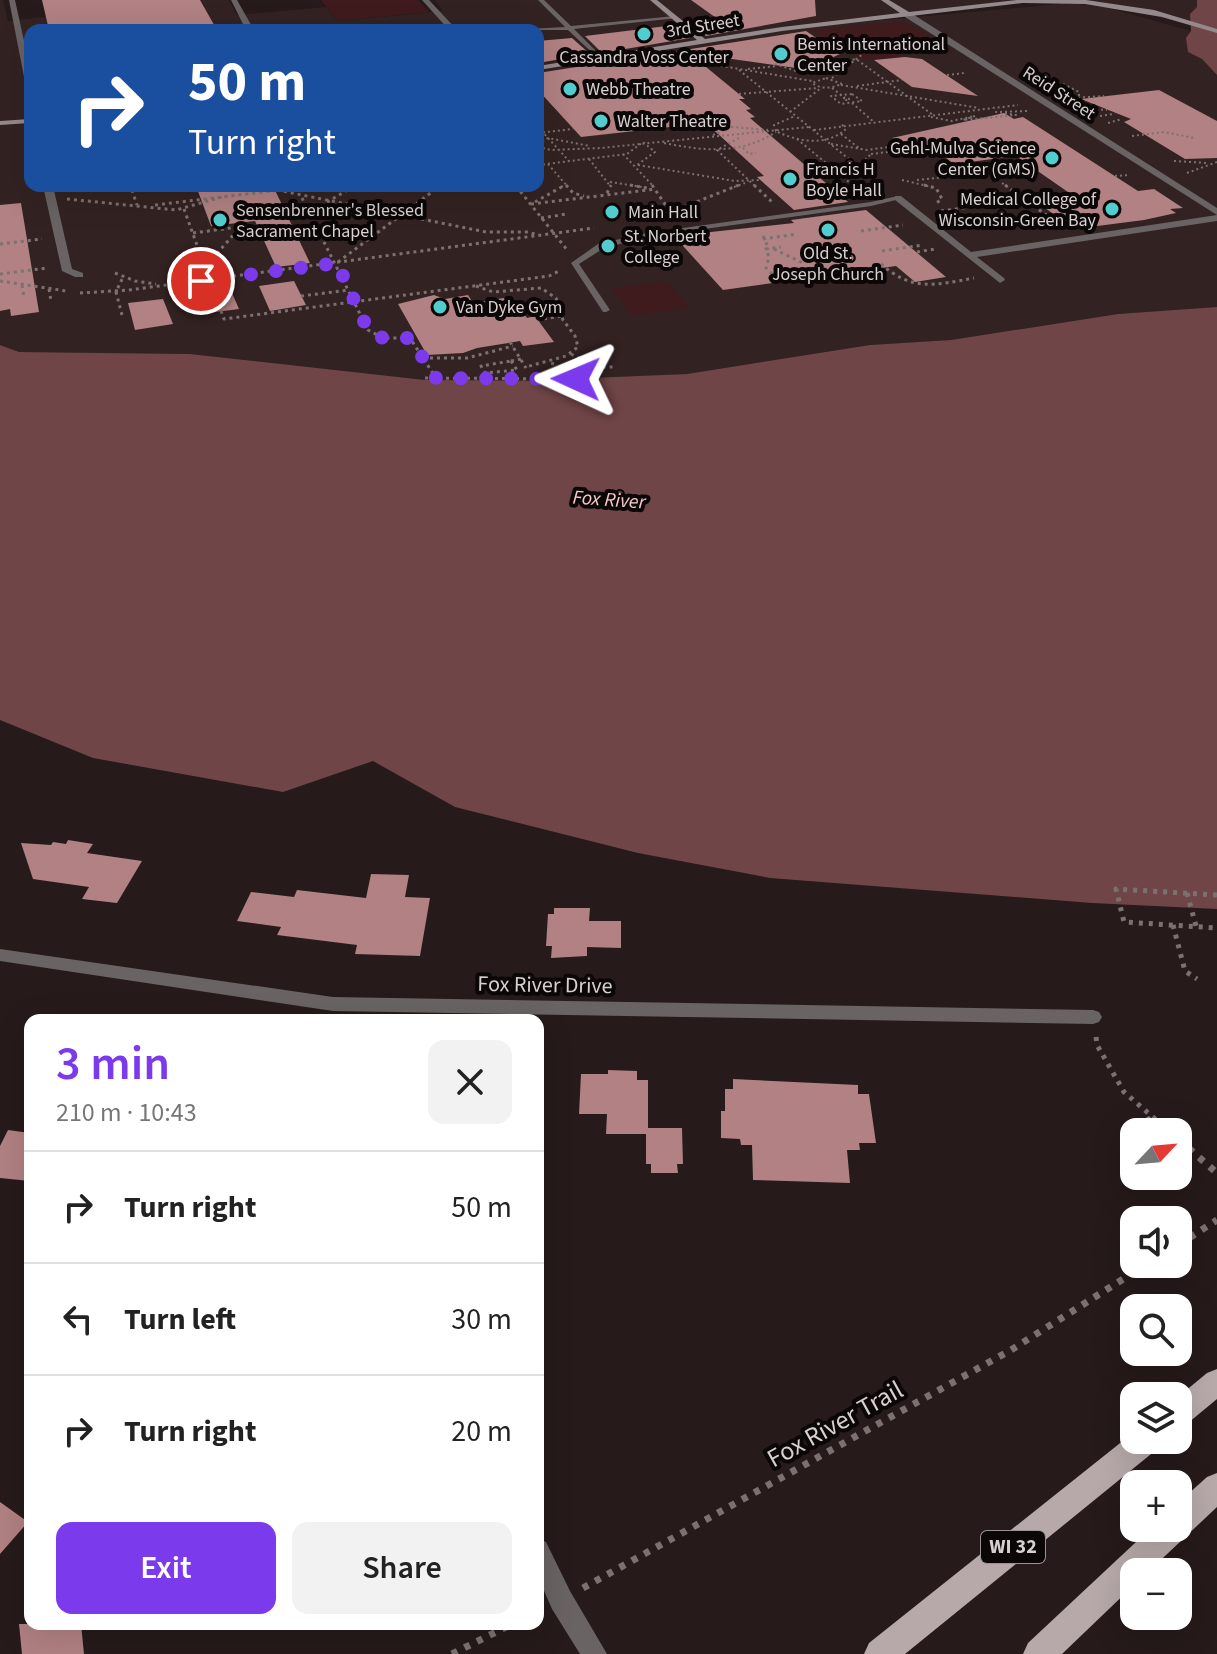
<!DOCTYPE html>
<html lang="en">
<head>
<meta charset="utf-8">
<style>
	:root { --surface:#fff; --page:#f2f2f2; --text:#222; --muted:#767676; --line:#e0e0e0; --accent:#7c3aed }
	body { margin:0; font-family:"Source Sans 3",sans-serif; background:var(--page); color:var(--text); height:100vh; display:flex; flex-direction:column; font-size:30px; white-space:nowrap }
	* { box-sizing:border-box; margin:0 }
	p { font-size:26px; color:var(--muted) }
	.icon { flex:none; width:44px; height:44px; fill:none; stroke:currentColor; stroke-width:2; stroke-linecap:round; stroke-linejoin:round }
	.map { position:relative; flex:1; overflow:hidden }
	.details { position:absolute; left:24px; top:1014px; width:520px; height:616px; display:flex; flex-direction:column; background:var(--surface); border-radius:16px; box-shadow:0 8px 32px #0002 }
	.details>* { flex:none }
	.guide { position:absolute; left:24px; top:24px; width:520px; height:168px; border-radius:16px; box-shadow:0 8px 32px #0002; background:#1a4fa0; color:#fff; overflow:hidden }
	.needle { width:52px; rotate:64deg }
	.buttons { position:absolute; left:1120px; top:1118px; display:grid; gap:16px }
	.buttons a { display:grid; place-items:center; width:72px; height:72px; border-radius:16px; background:var(--surface); box-shadow:0 8px 32px #0002; font-size:40px }
	.pin { position:absolute; display:grid; place-items:center; width:68px; height:68px; color:#fff; margin:-34px; border:4px solid #fff; border-radius:50%; box-shadow:0 2px 8px #0007 }
	.me { position:absolute; width:88px; margin:-44px; rotate:271deg; stroke-linejoin:round; filter:drop-shadow(0 0 6px #0008) }
	.turn { display:flex; align-items:center; gap:28px; height:168px; padding:0 32px; font-size:36px }
	.turn .icon { width:104px; height:104px; stroke-width:2.5 }
	.turn b { display:block; font-size:56px; line-height:68px }
	.round { display:grid; place-items:center; flex:none; width:84px; height:84px; border-radius:16px; background:var(--page) }
	.summary { display:flex; align-items:center; justify-content:space-between; height:136px; padding:0 32px }
	h1 { font-size:48px; font-weight:600; line-height:60px; color:var(--accent) }
	.button { display:flex; gap:16px; margin-top:auto; padding:16px 32px }
	.button a { flex:1; height:92px; border-radius:16px; background:var(--accent); color:#fff; font-size:32px; font-weight:600; line-height:92px; text-align:center }
	.button a+a { background:var(--page); color:var(--text) }
	ul { padding:0; list-style:none }
	li { display:flex; align-items:center; gap:24px; height:112px; padding:0 32px; border-top:2px solid var(--line) }
	li div { flex:1 }
	li b { display:block; font-size:30px }
	li em { font-style:normal }
	.map>svg:first-child { display:block }
</style>
</head>
<body>
<div class="map">
<svg width="1217" height="1654" viewBox="0 0 1217 1654">
	<rect width="100%" height="100%" fill="#261a1a"/>
	<!-- built -->
	<path fill="#322" fill-rule="evenodd" d="M0,0H3L8,21L194,0H229L237,15L326,7L337,21L443,11L435,0H1197L1199,26L1102,4L1017,3L805,27L1070,3L1109,8L1191,31L1188,52L1202,59L1217,75V307L1118,314L951,340L870,345L687,374L589,378L581,381L425,380L190,354L19,352L0,345ZM30,30H538V186H30Z"/>
	<!-- green -->
	<path fill="#401b1e" d="M321,0H418L429,12L337,21Z
		M894,22L909,24L949,48L920,53L898,52L903,56L865,60L810,30Z
		M667,281L689,308L631,315L612,288Z"/>
	<!-- water -->
	<path fill="#704547" d="M1197,0H1217V75L1202,59L1188,52L1186,38L1191,31L1190,14L1197,7Z
		M1217,307V909L1092,903L770,878L638,853L455,807L373,761L283,792L93,758L0,720V345L19,352L190,354L425,380L580,381L589,378L687,374L870,345L951,340L1118,314Z"/>
	<!-- building -->
	<path fill="#b18183" d="M42,0H200L217,30H49Z
		M691,0H815L816,16L706,36L691,24L719,20Z
		M675,25L690,38L602,53L585,36Z
		M806,31L840,54L814,66L796,68L689,53L745,99H739L751,109L746,110L755,117L750,118L848,202L794,210L757,177L764,176L706,123L581,137L538,90V73Z
		M572,38L590,54L538,63V41Z
		M905,57L922,59L978,96L912,87L874,60Z
		M1159,90L1217,121V158L1185,159L1124,122L1131,119L1081,99Z
		M1004,113L1014,119L1023,117L1138,191L1154,189L1183,208L1170,209L1176,213L1144,220L1074,229L1041,205L1078,199L1016,156L954,164L942,155L934,156L892,138Z
		M196,186H273L310,263L276,267L255,221L211,226Z
		M21,203L39,312L11,316L10,309L0,311V205Z
		M866,210L946,277L915,282L896,266L723,290L674,236L794,223L791,220Z
		M294,281L306,305L270,311L259,286Z
		M229,286L239,309L200,314L191,290Z
		M434,295L445,299L468,295L473,303L504,298L510,306L518,305L527,318L535,316L554,342L523,346L520,341L477,348L463,353L427,355L398,304Z
		M163,299L173,324L135,330L128,303Z
		M68,840L93,844L87,853L142,861L117,903L82,899L89,887L33,879L21,843L51,845L53,842L66,844Z
		M371,874L409,875L405,897L430,898L420,956L355,954L357,945L277,935L281,927L237,921L251,892L294,897L297,890L366,898Z
		M554,908H590L589,921H621V948L587,947V956L551,958L552,946H546L548,914H554Z
		M608,1070L637,1071V1080H648V1128H682L683,1164H677L678,1173H651V1164H646V1134H606L607,1114H579L581,1074H608Z
		M733,1079L858,1085V1094H869L876,1143H859L860,1150H847L850,1183L753,1180L752,1145H741L740,1139L721,1138V1111H725V1089H733Z
		M1149,1116L1166,1132H1134V1144L1121,1132Z
		M8,1130L30,1133V1181L0,1178V1146Z
		M0,1502L28,1522L0,1554Z
		M19,1624H81L84,1654H22Z"/>
	<g fill="none" stroke-linecap="round" stroke-linejoin="round">
		<!-- path-far3 -->
		<path stroke="#7c7171" stroke-width="2" stroke-dasharray="2 3" stroke-linecap="butt" d="M839,38C863,53 895,57 920,43
			M691,61L812,81
			M775,64L796,71L856,59L933,115
			M748,69L777,66
			M739,70L881,185
			M947,75L965,73
			M826,78L842,84C831,88 822,90 812,83Z
			M832,78L868,50
			M1063,84L1079,92V97
			M841,85L979,108
			M857,86L902,80
			M832,88L845,98
			M739,94L818,88
			M852,94L862,101L841,104L831,96Z
			M843,98L850,99L846,100Z
			M1073,98L1104,96
			M852,103L875,123
			M1091,109L1107,110
			M790,112L821,88
			M1100,116L1114,114
			M931,117L951,121L975,116L963,120L1016,115L996,112L1028,111
			M1108,123L1122,119
			M686,125L711,124L720,129
			M538,127L569,161
			M814,130L1018,105
			M776,131L774,125L795,116
			M778,132C799,142 826,146 845,130L842,124
			M538,133L573,129
			M841,134L859,148
			M713,135L732,127L768,130
			M1132,136L1164,132L1194,138
			M739,138L717,150L756,187
			M797,139L855,187
			M664,143C704,151 740,155 776,132
			M538,144L548,138L590,146
			M831,144L867,150L889,147
			M538,147L551,150L601,148L809,127
			M743,148L749,154L756,153
			M623,154L654,187
			M871,154L912,149
			M589,159L611,187
			M1174,161L1208,163
			M548,164L568,187
			M956,164L969,175
			M538,165L627,154L643,142L655,152L637,165
			M638,165L735,181L761,180
			M858,167L872,153
			M1187,173L1217,162
			M816,174L858,169
			M1115,176L1129,175
			M902,180L932,187
			M917,180L964,175
			M610,182L642,187
			M1002,183L1008,187
			M243,186L249,187
			M327,186L334,187
			M303,187L313,186
			M361,187L372,186
			M561,187L565,185
			M734,187L745,183"/>
		<!-- path-far2 -->
		<path stroke="#7c7171" stroke-width="3" stroke-dasharray="3 4" stroke-linecap="butt" d="M566,185L573,193L584,196
			M630,185L647,188
			M652,185L673,216
			M754,185L772,202
			M852,185L857,189
			M924,185L936,188L942,199L935,204
			M1005,185L1060,225
			M243,186L265,190
			M327,186L344,189L372,186
			M516,186L568,251
			M132,190L137,205
			M277,190L486,232H528L538,235
			M607,193L611,185
			M302,198L368,330L383,338H410L436,378
			M67,199L176,210L222,197
			M535,202L565,185
			M531,204L656,189
			M155,205L313,186
			M184,209L203,262
			M941,211L1070,194
			M671,212L739,185
			M309,213L354,186
			M541,218L567,214
			M861,231L903,225
			M193,233L238,227
			M763,236L769,249
			M763,239L797,234
			M0,244L42,239
			M774,249L805,264
			M882,251L923,245
			M917,252L935,249
			M338,262L440,186
			M881,264C913,292 935,285 974,278
			M115,273L135,281L156,284
			M0,274L47,268
			M772,274L766,268L769,257L766,249L781,247
			M220,278L212,259L245,222
			M0,281L66,291
			M201,281L195,265L205,261
			M22,285L24,297
			M476,286L493,292L541,288L556,298L563,320L575,336L578,347L566,356L526,367
			M49,289L51,301
			M80,293L129,290L594,228
			M301,296L349,290
			M221,311L224,319L549,276L559,271
			M122,315L116,292L123,277
			M537,320L561,316
			M510,342L526,368
			M571,354L596,366
			M423,358H467L513,346
			M511,361L517,370L485,373L481,366Z
			M511,361L521,359
			M425,378L576,379L590,367H613
			M551,379L553,360"/>
		<!-- path-far1 -->
		<path stroke="#7c7171" stroke-width="5" stroke-dasharray="4 6" stroke-linecap="butt" d="M1187,893L1196,926
			M1217,895L1116,889L1124,922L1217,928
			M1173,925L1185,971L1197,979
			M1096,1037L1097,1045L1124,1092L1170,1132"/>
		<!-- path -->
		<path stroke="#7c7171" stroke-width="7" stroke-dasharray="6 8" stroke-linecap="butt" d="M1178,1139L1217,1173
			M1178,1245L1217,1220
			M583,1588L1011,1350L1147,1264
			M452,1654L512,1624"/>
		<!-- lane -->
		<path fill="#696363" fill-rule="evenodd" d="M538,0H544L571,26L675,16L678,18L574,29L603,58L601,61L568,30H510L565,27Z
			M898,196L900,197V199L871,206L647,237L604,248L579,264L610,310L606,312H603L571,263L598,244L647,233L871,202Z"/>
		<!-- street -->
		<path fill="#696363" fill-rule="evenodd" d="M9,0H15L30,68V89L26,87Z
			M231,0H237L254,30H246Z
			M422,0H429L457,30H449Z
			M905,13H911L1217,208V215L905,17Z
			M43,186H53L72,269L83,273V277H75L62,271Z
			M895,196H901L971,252L1217,215V221L977,257L1004,278L1005,280L1000,283L895,200Z
			M0,949L333,997L1093,1010L1099,1012L1102,1017L1099,1022L1093,1024L333,1011L0,961Z
			M538,1538L546,1542L570,1591L607,1654H580L552,1609L538,1577Z"/>
		<!-- secondary -->
		<path fill="#958a8b" fill-rule="evenodd" d="M650,0H657L705,39L782,27L900,13L881,0H889L909,12L1017,0H1086L1154,10L1217,29V33L1162,17L1085,4L1023,3L782,31L538,70V66L697,40Z
			M30,119V123L0,125V121Z"/>
		<!-- primary -->
		<path fill="#b7a9a9" fill-rule="evenodd" d="M1217,1369V1399L1188,1423L1178,1427V1397L1207,1373Z
			M1134,1432V1440H1160L1156,1450L905,1654H864L869,1643Z
			M1217,1473V1507L1148,1572H1134V1585L1062,1654H1023L1028,1643L1151,1528H1178V1503L1207,1477Z"/>
	</g>
	<g fill="none" stroke-linecap="round" stroke-linejoin="round">
		<!-- route -->
		<path stroke="#7c3aed" stroke-width="14" stroke-dasharray="0 25.2" d="M201,281L337,263L368,330L383,338H410L436,378L576,379"/>
	</g>
	<!-- markers -->
	<g fill="#52cdcf" stroke="#0b0707" stroke-width="3">
		<circle cx="644" cy="34" r="8"/>
		<circle cx="781" cy="54" r="8"/>
		<circle cx="570" cy="89" r="8"/>
		<circle cx="601" cy="121" r="8"/>
		<circle cx="1052" cy="158" r="8"/>
		<circle cx="790" cy="179" r="8"/>
		<circle cx="1112" cy="209" r="8"/>
		<circle cx="612" cy="212" r="8"/>
		<circle cx="220" cy="220" r="8"/>
		<circle cx="828" cy="230" r="8"/>
		<circle cx="608" cy="246" r="8"/>
		<circle cx="440" cy="307" r="8"/>
	</g>
	<g text-anchor="middle" dominant-baseline="central" stroke-width="8" stroke-linejoin="round" paint-order="stroke">
		<!-- far-street labels -->
		<g font-size="18" fill="#d8cfcf" stroke="#0b0707">
			<text transform="translate(703 26) rotate(-9)">3rd Street</text>
			<text transform="translate(1059 93) rotate(33)">Reid Street</text>
		</g>
		<!-- far-poi labels -->
		<g font-size="18" fill="#d8cfcf" stroke="#0b0707" text-anchor="start">
			<text x="797" y="44">Bemis International<tspan x="797" dy="21">Center</tspan></text>
			<text x="644" y="57" text-anchor="middle">Cassandra Voss Center</text>
			<text x="586" y="89">Webb Theatre</text>
			<text x="617" y="121">Walter Theatre</text>
			<text x="1036" y="148" text-anchor="end">Gehl-Mulva Science<tspan x="1036" dy="21">Center (GMS)</tspan></text>
			<text x="806" y="169">Francis H<tspan x="806" dy="21">Boyle Hall</tspan></text>
			<text x="1096" y="199" text-anchor="end">Medical College of<tspan x="1096" dy="21">Wisconsin-Green Bay</tspan></text>
			<text x="236" y="210">Sensenbrenner's Blessed<tspan x="236" dy="21">Sacrament Chapel</tspan></text>
			<text x="628" y="212">Main Hall</text>
			<text x="624" y="236">St. Norbert<tspan x="624" dy="21">College</tspan></text>
			<text x="828" y="253" text-anchor="middle">Old St.<tspan x="828" dy="21">Joseph Church</tspan></text>
			<text x="456" y="307">Van Dyke Gym</text>
		</g>
		<!-- far-water labels -->
		<g font-size="20" font-style="italic" fill="#f8c9ca" stroke="#0b0707">
			<text transform="translate(609 500) rotate(4)">Fox River</text>
		</g>
		<!-- shield labels -->
		<rect fill="#0b0707" stroke="#9a9393" stroke-width="2" x="981" y="1531" width="64" height="32" rx="6"/>
		<g font-size="20" font-weight="bold" fill="#d8cfcf">
			<text x="1013" y="1547">WI 32</text>
		</g>
		<!-- street labels -->
		<g font-size="22" fill="#d8cfcf" stroke="#0b0707">
			<text transform="translate(545 985) rotate(1)">Fox River Drive</text>
		</g>
		<!-- near-street labels -->
		<g font-size="26" fill="#d8cfcf" stroke="#0b0707">
			<text transform="translate(835 1424) rotate(-29)">Fox River Trail</text>
		</g>
	</g>
</svg>
<div class="buttons">
<a><svg class="needle" viewBox="-14 -14 28 28"><path d="M0-13l5 13h-10z" fill="#e53935"/><path d="M0 13l5-13h-10z" fill="#767676"/></svg></a>
<a><svg class="icon" aria-label="sound" viewBox="0 0 24 24"><path d="M4 9h4l5-4v14l-5-4H4zM17 9q2 3 0 6"/></svg></a>
<a><svg class="icon" aria-label="search" viewBox="0 0 24 24"><circle cx="10" cy="10" r="6"/><path d="M15 15l6 6"/></svg></a>
<a><svg class="icon" aria-label="layers" viewBox="0 0 24 24"><path d="M12 4l9 5-9 5-9-5zM3 14l9 5 9-5"/></svg></a>
<a>+</a>
<a>−</a>
</div>
<div class="pin" style="left:201px;top:281px;background:#d93025"><svg class="icon" aria-label="arrive" viewBox="0 0 24 24"><path d="M6 21V4h12l-3 4 3 4H6"/></svg></div>
<svg class="me" style="left:576px;top:379px" viewBox="-20 -20 40 40"><path d="M0-17L14 15 0 8-14 15z" fill="#7c3aed" stroke="#fff" stroke-width="4"/></svg>
<div class="guide">
<div class="turn"><svg class="icon" aria-label="right" viewBox="0 0 24 24"><path d="M7 20v-9h11M14 6l5 5-5 5"/></svg><div><b>50 m</b>Turn right</div></div>
</div>
<section class="details">
<div class="summary"><div><h1>3 min</h1><p>210 m · 10:43</p></div><a class="round"><svg class="icon" aria-label="close" viewBox="0 0 24 24"><path d="M6 6l12 12M18 6L6 18"/></svg></a></div>
<ul>
<li><svg class="icon" aria-label="right" viewBox="0 0 24 24"><path d="M7 20v-9h11M14 6l5 5-5 5"/></svg><div><b>Turn right</b></div><em>50 m</em></li>
<li><svg class="icon" aria-label="left" viewBox="0 0 24 24"><path d="M17 20v-9H6M10 6l-5 5 5 5"/></svg><div><b>Turn left</b></div><em>30 m</em></li>
<li><svg class="icon" aria-label="right" viewBox="0 0 24 24"><path d="M7 20v-9h11M14 6l5 5-5 5"/></svg><div><b>Turn right</b></div><em>20 m</em></li>
</ul>
<div class="button"><a>Exit</a><a>Share</a></div>
</section>
</div>
</body>
</html>
